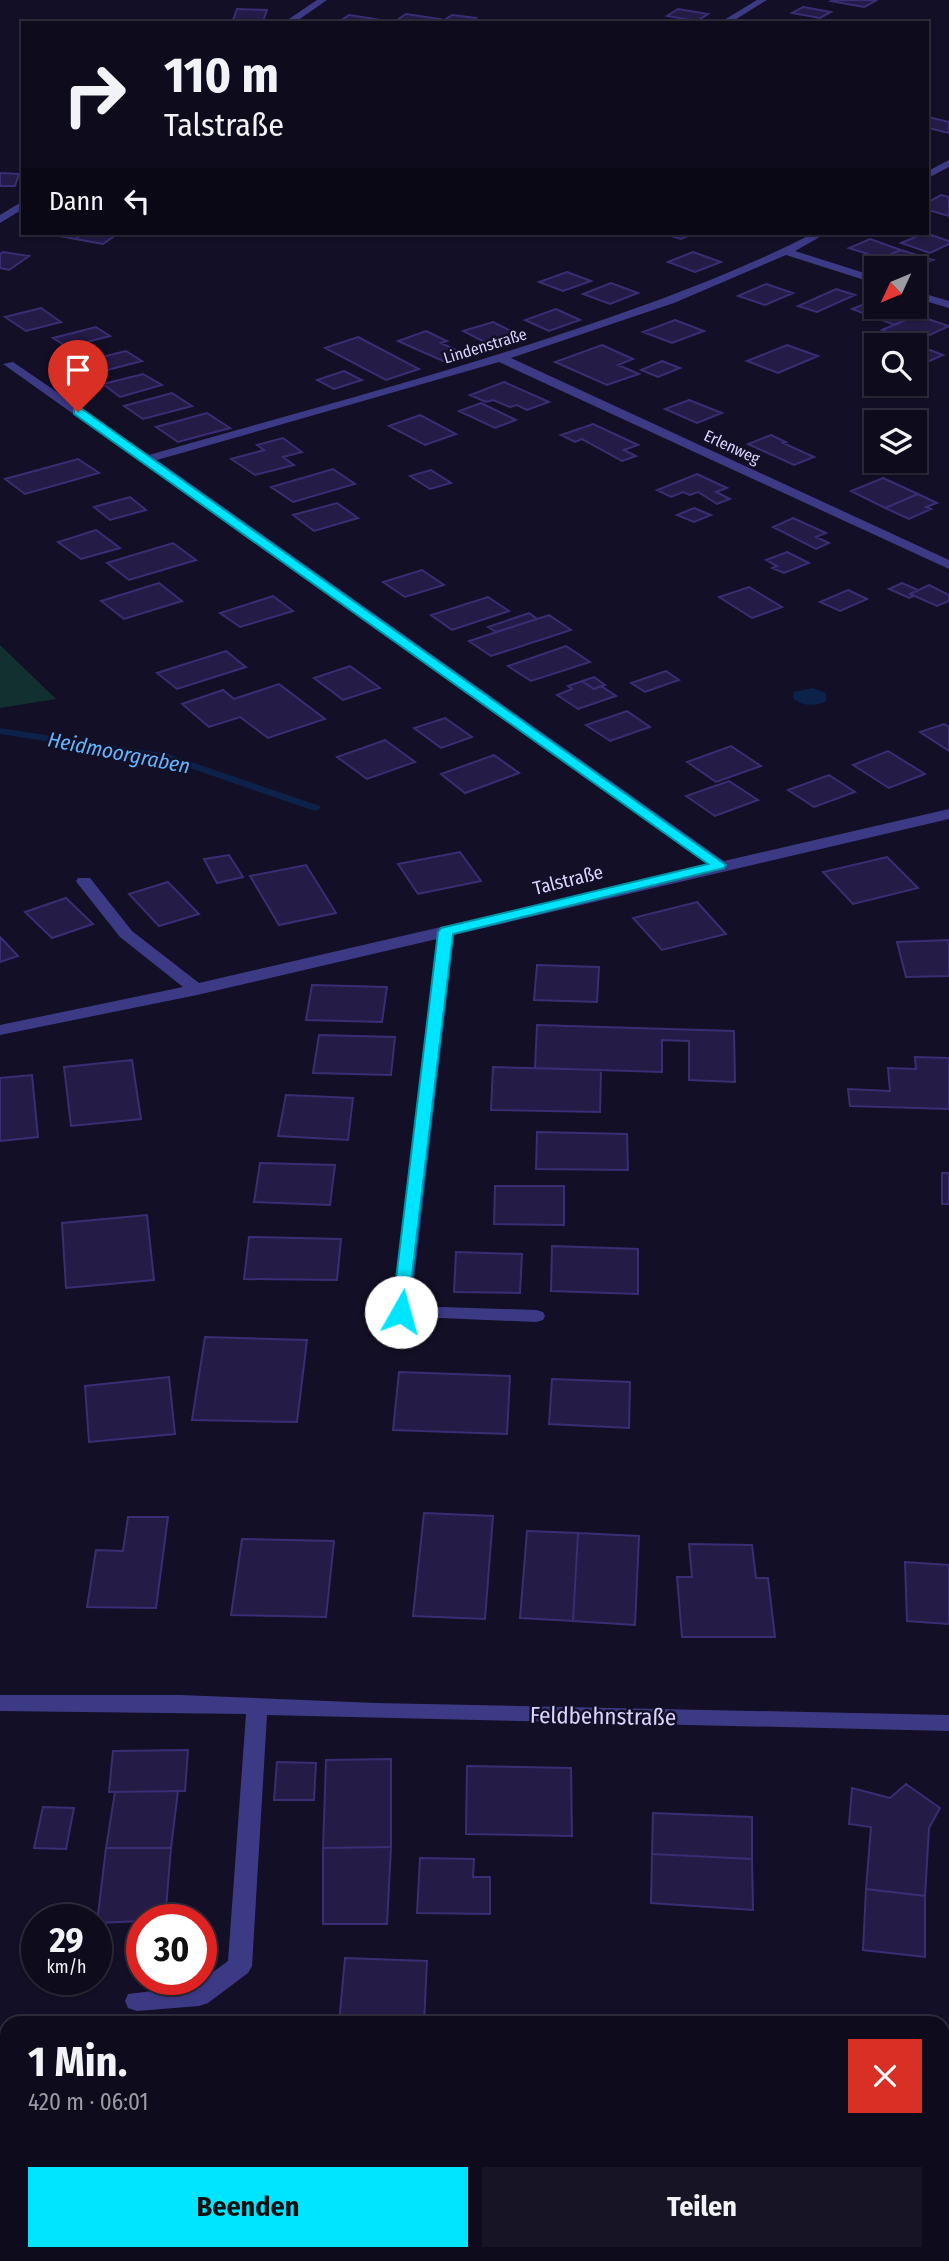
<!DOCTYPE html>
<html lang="de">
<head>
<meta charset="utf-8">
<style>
	:root { --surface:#0e0b1c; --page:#171425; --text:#f1f3f6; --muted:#9b9ba3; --line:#2e2b3b; --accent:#00e5ff }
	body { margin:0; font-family:"Fira Sans Condensed",sans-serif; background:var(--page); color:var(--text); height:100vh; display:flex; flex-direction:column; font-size:26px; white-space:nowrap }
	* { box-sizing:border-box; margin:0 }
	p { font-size:23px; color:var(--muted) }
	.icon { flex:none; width:38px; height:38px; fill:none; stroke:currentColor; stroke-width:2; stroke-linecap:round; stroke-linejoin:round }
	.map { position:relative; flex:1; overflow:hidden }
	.sheet { position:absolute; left:0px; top:2016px; width:950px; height:245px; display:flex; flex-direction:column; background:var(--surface); border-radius:21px 21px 0 0; box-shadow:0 2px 5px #0004,0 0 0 2px var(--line) }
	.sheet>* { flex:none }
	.top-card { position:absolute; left:21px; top:21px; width:908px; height:214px; border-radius:0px; box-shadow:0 2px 5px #0004,0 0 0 2px var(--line); background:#0e0b1c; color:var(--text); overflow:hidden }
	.needle { width:46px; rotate:226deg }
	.controls { position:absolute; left:864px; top:256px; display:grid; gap:14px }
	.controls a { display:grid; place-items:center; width:63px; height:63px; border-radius:0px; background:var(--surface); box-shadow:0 2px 5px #0004,0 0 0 2px var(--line); font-size:35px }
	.speed { position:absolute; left:21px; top:1904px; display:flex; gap:14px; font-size:35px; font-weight:700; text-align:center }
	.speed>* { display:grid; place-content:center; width:91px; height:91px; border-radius:50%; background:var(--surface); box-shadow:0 2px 5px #0004,0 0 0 2px var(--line); line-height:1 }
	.speed small { font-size:18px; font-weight:400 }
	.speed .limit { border:10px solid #d22; background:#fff; color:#111 }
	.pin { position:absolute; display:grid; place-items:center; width:60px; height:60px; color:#fff; margin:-72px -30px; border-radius:50% 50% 50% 0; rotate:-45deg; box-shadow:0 0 7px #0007 }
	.pin .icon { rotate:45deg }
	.me { position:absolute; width:77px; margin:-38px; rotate:7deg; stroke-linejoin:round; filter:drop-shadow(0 0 5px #0008) }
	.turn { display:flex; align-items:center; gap:24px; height:147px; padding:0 28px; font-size:32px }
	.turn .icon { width:91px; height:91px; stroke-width:2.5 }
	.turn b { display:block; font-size:49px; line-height:60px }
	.then { display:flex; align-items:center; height:66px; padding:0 28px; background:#0003; gap:14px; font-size:26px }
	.round { display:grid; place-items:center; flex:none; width:74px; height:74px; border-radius:0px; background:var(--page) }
	.head { display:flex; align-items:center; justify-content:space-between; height:119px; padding:0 28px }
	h1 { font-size:42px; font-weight:700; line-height:52px }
	.cta { display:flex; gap:14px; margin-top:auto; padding:14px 28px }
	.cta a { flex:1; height:80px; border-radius:0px; background:var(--accent); color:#111; font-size:28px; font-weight:700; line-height:80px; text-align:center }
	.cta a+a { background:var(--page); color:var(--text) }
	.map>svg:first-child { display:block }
</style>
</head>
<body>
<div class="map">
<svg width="949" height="2261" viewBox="0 0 949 2261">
	<rect width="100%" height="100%" fill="#130f26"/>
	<!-- green -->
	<path fill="#12302f" d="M0,645L56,699L0,708Z"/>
	<!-- water -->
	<path fill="#0c2248" d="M813,688L826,693V701C815,707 802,706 793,698L794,692Z"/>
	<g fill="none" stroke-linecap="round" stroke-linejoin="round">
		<!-- stream -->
		<path fill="#0c2248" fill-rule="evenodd" d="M0,728L168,754L320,806L321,808L316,811L312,810L166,760L0,734Z"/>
	</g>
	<!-- building -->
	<path fill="#241b47" stroke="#3b2d73" stroke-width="2" d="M833,0H877L864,7L831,1Z
		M803,7L831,12L820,18L792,13Z
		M237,9L267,10L263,21L233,20Z
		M678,9L708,14L697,21L667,16Z
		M406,14L440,19L434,23L394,22Z
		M349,15L394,22L337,23Z
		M452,15L476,18L470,23L443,21Z
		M928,117L949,122V133L928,128Z
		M0,173L19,174L15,186H0Z
		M941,195L949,197V216L928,210V202Z
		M50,233H85L75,239L48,234Z
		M85,233H119L103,244L75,239Z
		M660,233H695L681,239Z
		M925,233L949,241V244L930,253L901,243Z
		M870,239L901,250L881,258L849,248Z
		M901,250L933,260L909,268L881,258Z
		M3,252L29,256L9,270L0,268V254Z
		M693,252L721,262L695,272L668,262Z
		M567,272L591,281L563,291L539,282Z
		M611,283L638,293L610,304L583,294Z
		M766,284L793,293L765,305L738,296Z
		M836,289L855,295L817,312L798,306Z
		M872,301L877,302V306H884L865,314L852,309Z
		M884,306H888L915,316L895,325L865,314Z
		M41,308L61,322L26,331L5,317Z
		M556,309L580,320L549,331L525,320Z
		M916,315L949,326L915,342L882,330Z
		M675,320L704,331L672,343L643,332Z
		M493,322L523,337L492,346L463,331Z
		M96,327L110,336L67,347L53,338Z
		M426,331L447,341L441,343L465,354L443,361L398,341Z
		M358,337L419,369L386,380L325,348Z
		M602,345L633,359L618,365L639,374L607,385L555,362Z
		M787,345L818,356L778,373L747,361Z
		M925,348L943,355L925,363L915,359V352Z
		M126,351L142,361L92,374L77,363Z
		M662,361L680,368L658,377L641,370Z
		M344,371L362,380L334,389L317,380Z
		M143,374L162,385L120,397L103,384Z
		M504,382L549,402L527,410L517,405L510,407L493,400L486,402L470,395Z
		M172,393L192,406L143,419L124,406Z
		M689,400L722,413L697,423L665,409Z
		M481,403L516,420L495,428L459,411Z
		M207,413L230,428L178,442L156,427Z
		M420,415L456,434L425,445L389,426Z
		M593,424L638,445L624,450L636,456L622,461L582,439L575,442L561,435Z
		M771,435L786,442L783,443L814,457L794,465L748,444Z
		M283,438L302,452L283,457L294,465L255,475L231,459L264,450L257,445Z
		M78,459L99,473L25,494L5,479Z
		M333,469L355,484L293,502L271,487Z
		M431,470L451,483L430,489L410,476Z
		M697,474L727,488L716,492L730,499L717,504L698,492L690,495L683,492L671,497L657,490Z
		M883,478L918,494L885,508L851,491Z
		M918,494L937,503L926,507L931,509L909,519L885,508Z
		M130,497L146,510L110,520L94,507Z
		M337,503L358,518L314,531L293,515Z
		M694,508L711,515L694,522L677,515Z
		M793,518L826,533L816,537L829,543L816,549L773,527Z
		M96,530L120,548L81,559L58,542Z
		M173,543L196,560L129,580L107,563Z
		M787,552L809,563L784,573L772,568L777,566L766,560Z
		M422,570L444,585L405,597L383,582Z
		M159,583L182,601L124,619L101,601Z
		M902,583L918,590L910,594L914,596L909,598L889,589Z
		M929,585L949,595V601L937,606L910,594Z
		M749,587L782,607L752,618L719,597Z
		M848,590L867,599L840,611L820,602Z
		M273,596L293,611L240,627L220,613Z
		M488,597L509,611L452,630L431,615Z
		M529,613L537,619L496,632L488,627Z
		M549,615L571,630L491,656L469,641Z
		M566,646L590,662L531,681L508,666Z
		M226,651L246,667L177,689L157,673Z
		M350,666L380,688L343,700L314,678Z
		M666,671L679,680L645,692L631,683Z
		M594,677L605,685L594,689L582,681Z
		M582,681L594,689L601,686L616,696L578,709L557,695L572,689L568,686Z
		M279,684L325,719L268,738L240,717L209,727L182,704L223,690L234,699Z
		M627,711L650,727L610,741L586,725Z
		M445,718L472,737L441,748L414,728Z
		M944,724L949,727V751L920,732Z
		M385,740L415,762L367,779L337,757Z
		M731,746L761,766L716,782L687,762Z
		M888,751L925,774L889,788L853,765Z
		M494,755L519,773L465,793L441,774Z
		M829,775L855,792L814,807L788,790Z
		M729,781L758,800L715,816L686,796Z
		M460,852L481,881L418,894L398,864Z
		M229,855L243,877L217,883L204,859Z
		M887,857L918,888L853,904L823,872Z
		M306,865L336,913L279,925L250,876Z
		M168,882L199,914L159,926L129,894Z
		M66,898L93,924L52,938L25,912Z
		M697,902L726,934L662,950L633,918Z
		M0,937L18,956L0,962Z
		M949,940V976L906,977L897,942Z
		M537,965L599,967L597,1002L534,1000Z
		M312,985L387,987L382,1022L306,1020Z
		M537,1025L734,1031L735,1082L689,1080V1041L662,1040V1072L535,1068Z
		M319,1035L395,1037L391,1075L313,1073Z
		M915,1057L949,1058V1109L850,1106L848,1089L890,1091L888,1068L916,1069Z
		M132,1060L141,1119L71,1126L64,1067Z
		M493,1067L601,1070L600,1112L491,1110Z
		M32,1075L38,1137L0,1141V1078Z
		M286,1095L353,1098L348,1140L278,1136Z
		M537,1132L627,1134L628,1170L536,1169Z
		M260,1163L335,1165L330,1205L254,1202Z
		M942,1173H949V1204H942Z
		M495,1186H564V1225L494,1224Z
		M147,1215L154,1280L66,1288L62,1223Z
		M249,1237L341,1239L337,1280L244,1279Z
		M552,1246L638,1249V1294L551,1291Z
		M456,1252L522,1254L520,1293L454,1292Z
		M205,1337L307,1340L297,1422L192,1420Z
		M399,1372L510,1376L507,1434L393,1430Z
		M169,1377L175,1434L89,1442L85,1386Z
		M552,1379L630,1382L629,1428L549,1424Z
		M424,1513L493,1516L485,1619L413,1616Z
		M128,1517H168L156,1608L87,1607L96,1550L123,1551Z
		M527,1531L578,1533L573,1621L520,1618Z
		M578,1533L639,1536L635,1625L573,1621Z
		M242,1539L334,1541L326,1617L231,1615Z
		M689,1544L752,1545L756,1578H768L775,1637H682L677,1577H692Z
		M905,1562L949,1565V1624L907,1621Z
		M188,1750L185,1791L109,1792L113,1751Z
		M391,1759V1847L323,1848L326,1760Z
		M277,1762L316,1763L314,1800H274Z
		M467,1766L571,1768L572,1836L466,1834Z
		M906,1784L940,1808L929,1828L925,1896L866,1889L871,1827L849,1824L852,1788L890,1798Z
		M178,1791L171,1848H106L115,1792Z
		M43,1807L74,1808L66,1849L34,1848Z
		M653,1813L752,1817V1859L652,1854Z
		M391,1847L387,1924H323V1848Z
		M106,1848H171L165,1920L97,1923Z
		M652,1854L752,1859L753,1910L651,1903Z
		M420,1858L474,1859L473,1877H490V1914L417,1913Z
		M866,1889L925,1896V1957L863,1950Z
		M345,1958L427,1961L424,2023H339Z
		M943,2073L949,2074V2154H943Z"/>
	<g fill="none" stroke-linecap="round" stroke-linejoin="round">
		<!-- minor -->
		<path fill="#3d3a85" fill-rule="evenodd" d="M317,0H327L294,23H283Z
			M757,0H767L730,23H719Z
			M949,160V167L928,178V171Z
			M23,201V209L0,223V215Z
			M814,233H827L795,251L877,277V284L786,255L674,303L511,358L949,560V569L499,362L157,460L724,861L949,809V819L454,935L411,1306L536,1310L543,1312L545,1316L543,1320L536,1322L394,1316L392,1312L437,939L197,995L0,1035V1025L183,987L120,937L78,884L76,881L78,878H90L132,931L199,983L709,865L3,364L13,362L149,455C285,416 423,380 558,335C645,306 732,275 814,233Z
			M915,291L949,301V308L915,298Z
			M0,1695H180L376,1703L949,1715V1731L267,1715L252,1966L248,1973L208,2003L199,2006L137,2011L128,2008L125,2001L128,1994L194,1986L228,1961L246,1714L0,1711Z"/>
	</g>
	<!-- route -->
	<path fill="#00e5ff" stroke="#0095a6" stroke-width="2" d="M74,409H82L726,865L724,868L453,934L407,1316H394L392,1312L438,932L441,928L708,864L74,414Z"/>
	<g text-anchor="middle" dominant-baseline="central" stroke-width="5" stroke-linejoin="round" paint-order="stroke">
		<!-- far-street labels -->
		<g font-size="16" fill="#d9d4ff" stroke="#130f26">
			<text transform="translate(485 346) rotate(-17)">Lindenstraße</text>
			<text transform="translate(732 447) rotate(25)">Erlenweg</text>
		</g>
		<!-- street labels -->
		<g font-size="19" fill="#d9d4ff" stroke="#130f26">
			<text transform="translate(568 880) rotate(-14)">Talstraße</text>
		</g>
		<!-- water labels -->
		<g font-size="21" font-style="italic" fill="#62b6ff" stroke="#130f26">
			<text transform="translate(119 753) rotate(11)">Heidmoorgraben</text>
		</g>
		<!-- near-street labels -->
		<g font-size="23" fill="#d9d4ff" stroke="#130f26">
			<text transform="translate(603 1716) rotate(1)">Feldbehnstraße</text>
		</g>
	</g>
</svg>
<div class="controls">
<a><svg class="needle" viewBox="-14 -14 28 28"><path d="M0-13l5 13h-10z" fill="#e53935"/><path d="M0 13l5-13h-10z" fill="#9b9ba3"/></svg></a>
<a><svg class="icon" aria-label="search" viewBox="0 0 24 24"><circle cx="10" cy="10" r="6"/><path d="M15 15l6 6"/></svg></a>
<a><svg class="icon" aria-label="layers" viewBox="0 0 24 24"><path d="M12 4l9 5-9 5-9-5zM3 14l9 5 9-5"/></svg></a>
</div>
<div class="speed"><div>29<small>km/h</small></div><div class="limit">30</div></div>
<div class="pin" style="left:78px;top:412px;background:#d93025"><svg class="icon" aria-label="arrive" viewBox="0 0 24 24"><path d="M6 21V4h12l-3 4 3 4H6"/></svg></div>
<svg class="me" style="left:401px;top:1312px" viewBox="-20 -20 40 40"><circle r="19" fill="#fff"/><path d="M0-13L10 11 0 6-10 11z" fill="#00e5ff"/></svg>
<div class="top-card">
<div class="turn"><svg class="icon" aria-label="right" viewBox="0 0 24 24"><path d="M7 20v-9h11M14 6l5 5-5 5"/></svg><div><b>110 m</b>Talstraße</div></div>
<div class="then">Dann<svg class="icon" aria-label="left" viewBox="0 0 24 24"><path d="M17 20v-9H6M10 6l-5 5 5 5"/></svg></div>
</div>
<section class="sheet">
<div class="head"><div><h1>1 Min.</h1><p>420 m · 06:01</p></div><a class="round" style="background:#d93025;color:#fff"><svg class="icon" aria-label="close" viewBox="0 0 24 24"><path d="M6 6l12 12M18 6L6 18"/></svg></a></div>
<div class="cta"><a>Beenden</a><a>Teilen</a></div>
</section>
</div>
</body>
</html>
